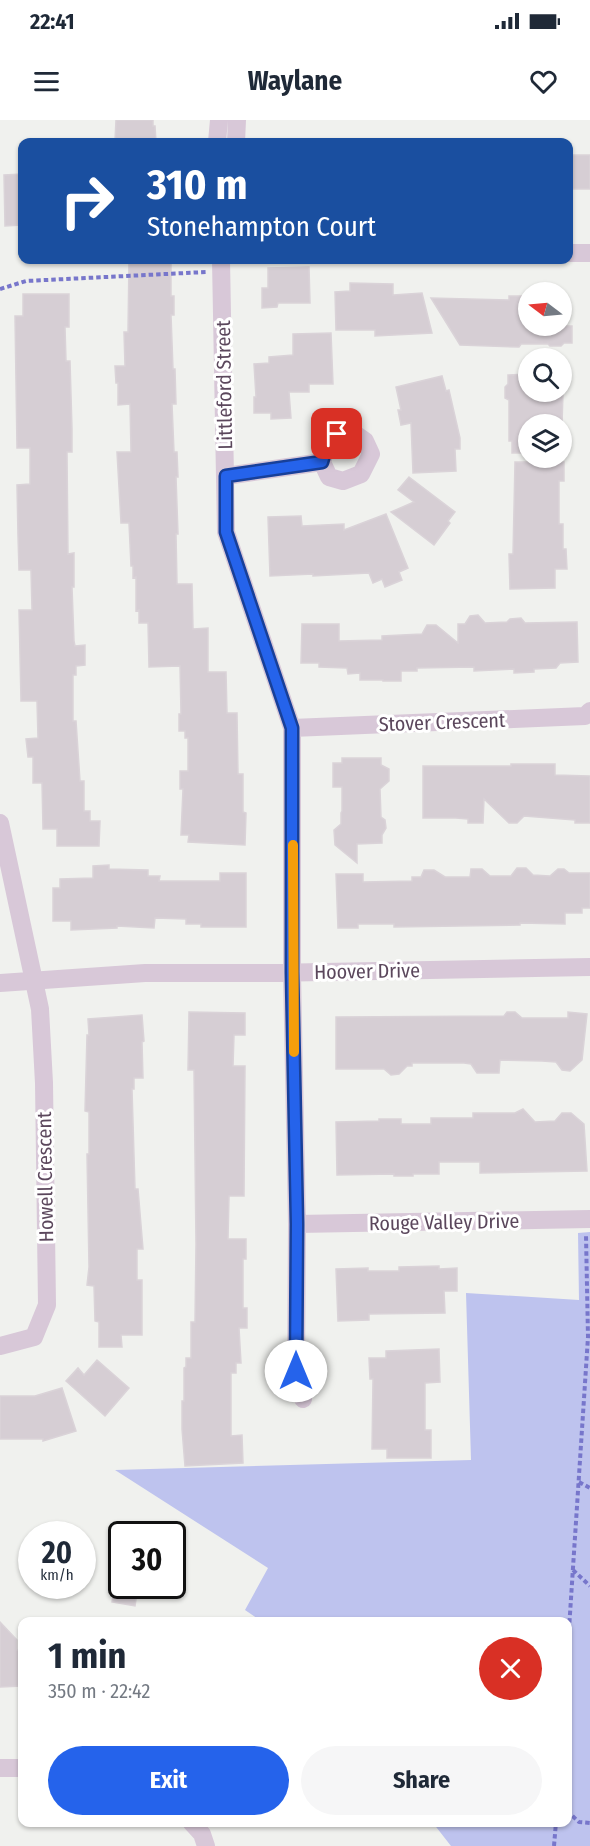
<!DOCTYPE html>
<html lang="en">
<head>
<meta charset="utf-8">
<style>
	:root { --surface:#fff; --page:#f6f6f7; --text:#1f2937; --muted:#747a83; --accent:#2563eb }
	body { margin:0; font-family:"Fira Sans Condensed",sans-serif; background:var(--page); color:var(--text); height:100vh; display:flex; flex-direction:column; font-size:22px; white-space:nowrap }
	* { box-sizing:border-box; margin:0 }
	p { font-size:20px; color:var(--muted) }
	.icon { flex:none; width:33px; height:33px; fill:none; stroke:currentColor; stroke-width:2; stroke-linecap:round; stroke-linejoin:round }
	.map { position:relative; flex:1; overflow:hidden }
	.drawer { position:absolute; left:18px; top:1497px; width:554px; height:210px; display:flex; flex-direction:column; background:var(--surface); border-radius:12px; box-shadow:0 2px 4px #0004 }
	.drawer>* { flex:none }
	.hud { position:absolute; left:18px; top:18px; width:555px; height:126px; border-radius:12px; box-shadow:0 2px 4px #0004; background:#1a4fa0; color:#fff; overflow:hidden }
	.needle { width:39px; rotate:286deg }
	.controls { position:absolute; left:518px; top:162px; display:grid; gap:12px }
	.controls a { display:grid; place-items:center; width:54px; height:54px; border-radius:50%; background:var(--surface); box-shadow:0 2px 4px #0004; font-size:30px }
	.speed { position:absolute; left:18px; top:1401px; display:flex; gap:12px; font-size:30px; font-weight:700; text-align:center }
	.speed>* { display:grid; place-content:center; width:78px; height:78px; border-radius:50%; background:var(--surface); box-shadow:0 2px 4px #0004; line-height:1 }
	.speed small { font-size:15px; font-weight:400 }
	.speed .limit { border:3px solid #111; border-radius:9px; background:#fff; color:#111 }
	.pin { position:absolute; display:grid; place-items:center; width:51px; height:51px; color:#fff; margin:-26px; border-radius:12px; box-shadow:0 3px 9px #0006 }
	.me { position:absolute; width:66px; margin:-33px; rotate:0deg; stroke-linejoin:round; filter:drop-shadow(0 0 4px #0008) }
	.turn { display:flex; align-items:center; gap:21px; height:126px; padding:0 30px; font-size:27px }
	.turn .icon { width:78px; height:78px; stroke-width:2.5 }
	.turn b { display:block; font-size:42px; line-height:51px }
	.round { display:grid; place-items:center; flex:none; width:63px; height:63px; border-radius:32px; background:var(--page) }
	.overview { display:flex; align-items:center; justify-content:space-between; height:102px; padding:0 30px }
	h1 { font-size:36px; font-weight:700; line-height:45px }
	.cta { display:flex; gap:12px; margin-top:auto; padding:12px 30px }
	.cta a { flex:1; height:69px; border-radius:36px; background:var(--accent); color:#fff; font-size:24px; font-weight:700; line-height:69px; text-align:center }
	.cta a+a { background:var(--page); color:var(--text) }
	.status { display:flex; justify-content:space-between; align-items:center; height:42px; padding:0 30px; background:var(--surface); direction:ltr }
	.status svg { height:16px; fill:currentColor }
	header { display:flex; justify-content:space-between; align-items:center; height:78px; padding:0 30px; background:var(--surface); font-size:27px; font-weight:700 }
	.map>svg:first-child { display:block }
</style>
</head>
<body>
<div class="status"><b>22:41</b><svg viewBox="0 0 49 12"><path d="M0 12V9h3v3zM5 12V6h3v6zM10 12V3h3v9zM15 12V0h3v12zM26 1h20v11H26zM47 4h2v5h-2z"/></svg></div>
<header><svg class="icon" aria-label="menu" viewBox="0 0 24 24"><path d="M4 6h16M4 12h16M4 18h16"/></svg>Waylane<svg class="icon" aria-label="heart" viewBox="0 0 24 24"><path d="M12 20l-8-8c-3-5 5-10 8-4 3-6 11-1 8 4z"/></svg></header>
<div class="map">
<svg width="590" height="1726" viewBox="0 0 590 1726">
	<rect width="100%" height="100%" fill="#f0f1ee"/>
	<!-- green -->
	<path fill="#bec3ee" d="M590,1112V1726H451L433,1703L567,1702V1502L261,1501L245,1490L268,1448L115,1350L471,1340L466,1173L579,1180L578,1113Z"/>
	<!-- building -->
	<path fill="#d6ced4" stroke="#dad3d8" stroke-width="1.5" d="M116,0H153V6H155L156,22L115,21Z
		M568,35H590V69H569Z
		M22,54V105L5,106L4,55Z
		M129,140H171V176H174V195H171L173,249H175L176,284H172L174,332H177L178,357H176L178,414H176L177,464H192L193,509L208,508V552H226L227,593H237L238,654H243V692L246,693L245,725L188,722L189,715H181L183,669H180V651H188V618H185V611H179V594H181L180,546L149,547L148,503H139V490L136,491V457L133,458V446H131L129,403H121L117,332H131L130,284L118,285V263H116L115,246H125L124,212H128Z
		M309,147L310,183H278L277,187L262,188V168H268V148Z
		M350,163L393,164V175L422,173L432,213L375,216V210H336L335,172L350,171Z
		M23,174H69V207H65L66,241H70L72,309V332H67L68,434L74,433V467H72L74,521L75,526L85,525V545L76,546V555H73V601H76L80,661H84V691H90V701H100L99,726H57V709H43L42,663H33V637H28L26,619L38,618L37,581H21L19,490H32L31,450H19L18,416L17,365L30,364V328H17L15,196H23Z
		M509,176H528V206H572V223H564L561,226H550L548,224H521L519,227L460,225L431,178L509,180Z
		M331,213L333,264H309V272H289L291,298L271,299V293H254V277H256L254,244L269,243V237L293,235V214Z
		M528,254V272H563L562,304H528V333H512V321H509V280L505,278V267L508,264V255Z
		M442,256L446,271L449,270L460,318V329H455L456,351L413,353L411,303L401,305L398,290H401L396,267Z
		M515,342H564V361H559V404H563V429H566L567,449H555V468L510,469L509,434H513Z
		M409,357L455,392L448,401L450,403L434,425L391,392L414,382L398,370Z
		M386,394L408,448L399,452L402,460L385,467L382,459L373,463L369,453L313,456V454L270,456L268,397L301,396L302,406L344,404V410Z
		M478,495L485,503L507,502L510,499L521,498L525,503L577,502L578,542L560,543L556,548L534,549V552L514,553V549L474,551V547L417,548V551H401V561H383V560H360V553L348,554L347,548L319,547V543H301L302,504H339V521L382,520V516L422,514L427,505H436L458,523V504H465L470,496Z
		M342,638H381V645L389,649V661L380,669L381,697L385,700L386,708L382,715V723L357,724V743L335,725L334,710L341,704V693L342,691V667H333V643H342Z
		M511,644H555V655L590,656V703H575V700L524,696L517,703H509L484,679L483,703H468V699L456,698H423V646H511Z
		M109,745V749L148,750V756H160L159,761H220V753H246V807H201V804H186V799L155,798L154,808L117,806V808L71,810V801H53V768H60V759L93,758V746Z
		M517,748H526L533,755L550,756L558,749H564L569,753H590V788H582V793H565V804L520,803V805L394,807V804H358V808H338L336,754H363V762L412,761V757H421L424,750H434L445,757H470L471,749H482L490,756H511Z
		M189,892L245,893V915H234L233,946H245L244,1076H229L228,1119H246V1139H243V1188H247V1208H239L241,1243H236V1253H231V1316L242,1315L243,1343L185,1346L182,1309V1281H184V1248L186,1247V1238H191V1202H195L196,1124L194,950H188Z
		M507,892H515L522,898H568V892L587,894L582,940L570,951L562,950L556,942L542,941L500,940L499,953H477L471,944L464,943H412V946H407L399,954L391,955L384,949H336V897L504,896Z
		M142,895L144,921L142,922L143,958H134V969H132L135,1069H138L143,1129H137V1160H142V1215H121L122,1227H99V1202L95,1201L94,1166L87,1165L89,1147L87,1034H89V992L85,991L87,915H89L88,899Z
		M523,989L535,1002L555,1001L562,993H571L584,1004L587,1051L480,1053V1042H439V1054H413V1056H394V1054L337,1055L336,1002L379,1001V999H401V1004H431V998H473V993H515Z
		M439,1146V1149L457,1148V1171H444L445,1193L369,1194V1200L338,1201L336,1149L368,1148V1151H399V1147Z
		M439,1229L440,1262L425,1263V1310H431V1338H387V1329H372L373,1259H370L369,1238H386V1231Z
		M97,1240L129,1268L105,1296L66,1261L78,1248L84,1255Z
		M62,1268L76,1311L43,1321V1319H0V1276H35Z
		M115,1466H138L135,1486L112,1482Z
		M0,1502L17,1520V1530H22V1566L0,1567Z"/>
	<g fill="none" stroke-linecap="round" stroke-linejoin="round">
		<!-- path -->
		<path stroke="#7776cb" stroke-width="4" stroke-dasharray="4.5 3" stroke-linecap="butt" d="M0,169L26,161L206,152
			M579,1362L590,1368
			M573,1450L590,1466
			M567,1540L588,1217L586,1115
			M567,1691L579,1702L590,1703
			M554,1726L556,1702"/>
		<!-- minor -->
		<path stroke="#d8c8d8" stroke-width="18" d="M217,22L219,0
			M236,22L237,0
			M568,133H590
			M221,140L226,412L292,608V853L297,1104L296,1251L303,1279
			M352,312L365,321L371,334L361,354L343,361L329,357L322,342L327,324L337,314Z
			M226,356L322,342
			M292,608L585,596L590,591
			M0,703L40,889L44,963L47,1185L34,1217L0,1226
			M0,863L145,853H270L590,847
			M297,1104L590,1099
			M0,1648H22
			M191,1702L202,1714L206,1726"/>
	</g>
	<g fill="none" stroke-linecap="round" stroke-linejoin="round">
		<!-- route casing -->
		<g stroke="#184099" stroke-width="15">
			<path id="route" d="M296,1251L297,1104L292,852V608L226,412V356L322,342L327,324L337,314"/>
		</g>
		<!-- route -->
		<use href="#route" stroke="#2563eb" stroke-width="10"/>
		<!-- slow -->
		<path stroke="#f59e0b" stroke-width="10" d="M293,725L294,932"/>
	</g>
	<g text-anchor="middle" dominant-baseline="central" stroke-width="6" stroke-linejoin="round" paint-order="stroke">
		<!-- street labels -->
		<g font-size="20" fill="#5b475c" stroke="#fff">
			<text transform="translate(224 265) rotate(-91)">Littleford Street</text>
			<text transform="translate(442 602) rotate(-2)">Stover Crescent</text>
			<text transform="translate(367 851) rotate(-1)">Hoover Drive</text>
			<text transform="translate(45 1057) rotate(-91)">Howell Crescent</text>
			<text transform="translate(444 1102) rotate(-1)">Rouge Valley Drive</text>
		</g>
	</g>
</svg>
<div class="controls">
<a><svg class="needle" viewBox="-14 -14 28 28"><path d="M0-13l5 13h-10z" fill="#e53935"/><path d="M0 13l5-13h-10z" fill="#747a83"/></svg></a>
<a><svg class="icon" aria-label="search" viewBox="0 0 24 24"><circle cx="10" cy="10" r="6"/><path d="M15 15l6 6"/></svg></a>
<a><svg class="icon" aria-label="layers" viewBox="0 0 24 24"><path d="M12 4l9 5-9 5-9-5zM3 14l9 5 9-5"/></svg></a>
</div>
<div class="speed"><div>20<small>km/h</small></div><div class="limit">30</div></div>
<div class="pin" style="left:337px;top:314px;background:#d93025"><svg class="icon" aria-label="arrive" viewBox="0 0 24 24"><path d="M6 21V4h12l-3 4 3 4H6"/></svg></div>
<svg class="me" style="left:296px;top:1251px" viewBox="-20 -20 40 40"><circle r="19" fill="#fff"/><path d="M0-13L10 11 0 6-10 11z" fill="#2563eb"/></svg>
<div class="hud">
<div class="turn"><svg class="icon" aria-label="right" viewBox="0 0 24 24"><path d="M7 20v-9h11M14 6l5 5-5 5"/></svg><div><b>310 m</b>Stonehampton Court</div></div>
</div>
<section class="drawer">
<div class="overview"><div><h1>1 min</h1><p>350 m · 22:42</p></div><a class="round" style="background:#d93025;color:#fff"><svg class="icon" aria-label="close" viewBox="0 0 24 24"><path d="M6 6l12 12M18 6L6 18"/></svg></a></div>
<div class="cta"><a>Exit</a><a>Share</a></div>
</section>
</div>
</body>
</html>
